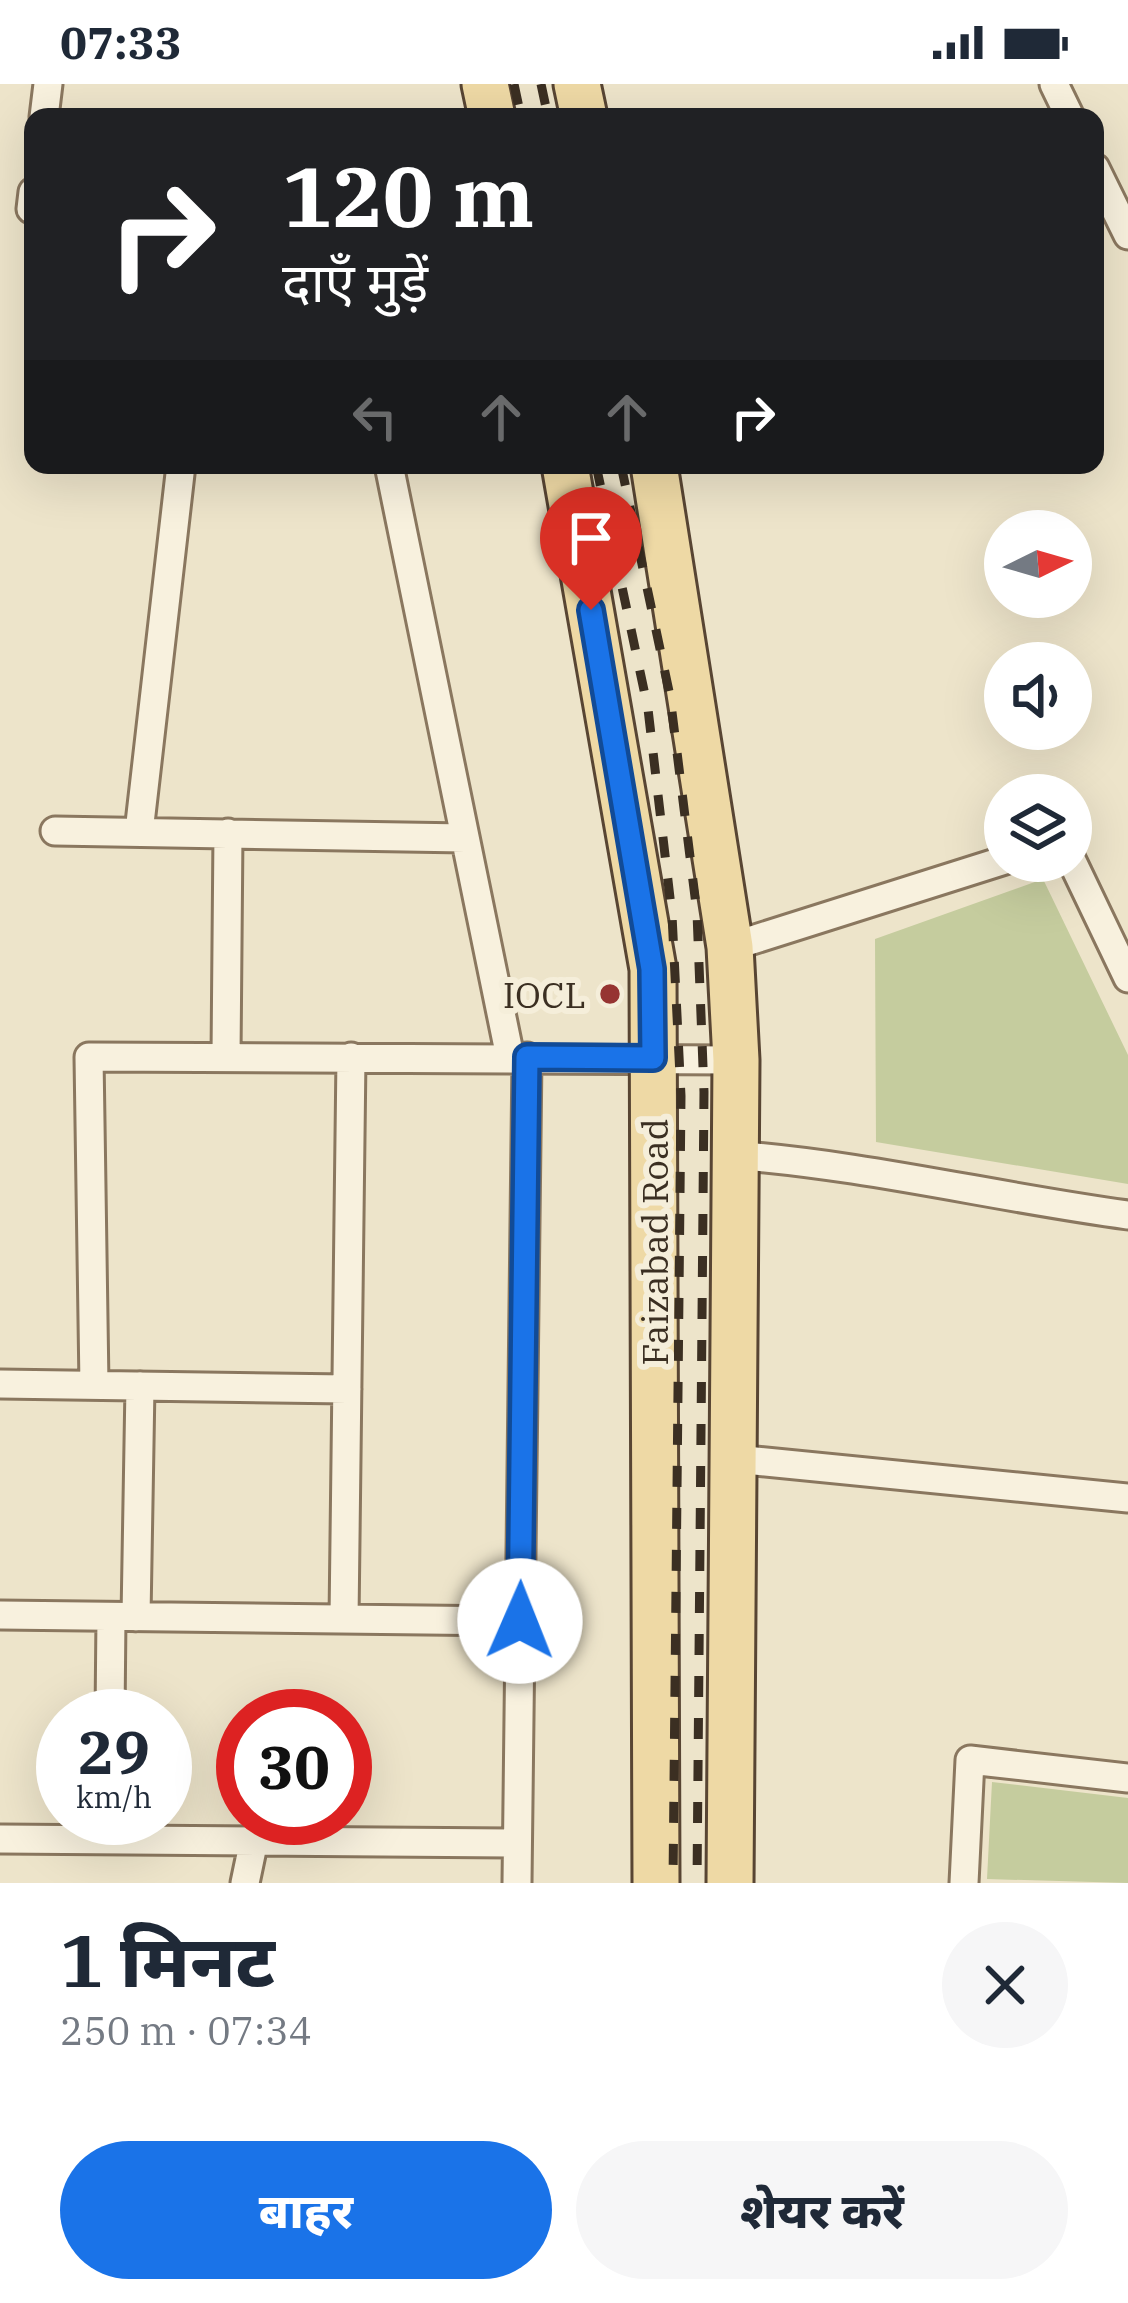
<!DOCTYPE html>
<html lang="hi">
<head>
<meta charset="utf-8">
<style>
	:root { --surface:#fff; --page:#f6f6f7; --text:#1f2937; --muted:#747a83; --accent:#1a73e8 }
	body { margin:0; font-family:"IBM Plex Serif","Noto Sans Devanagari",serif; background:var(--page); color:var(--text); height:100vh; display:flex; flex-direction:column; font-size:45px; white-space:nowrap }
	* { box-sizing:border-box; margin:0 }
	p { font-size:39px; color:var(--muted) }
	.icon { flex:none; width:66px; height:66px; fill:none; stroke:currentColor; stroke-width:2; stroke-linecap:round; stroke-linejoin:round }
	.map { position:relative; height:1799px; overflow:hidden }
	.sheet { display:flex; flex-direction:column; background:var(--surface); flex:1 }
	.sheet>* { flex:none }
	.banner { position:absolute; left:24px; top:24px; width:1080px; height:366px; border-radius:24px; box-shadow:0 12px 48px #0002; background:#202124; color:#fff; overflow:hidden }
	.needle { width:78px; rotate:85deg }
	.controls { position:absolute; left:984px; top:426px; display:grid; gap:24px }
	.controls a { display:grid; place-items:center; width:108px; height:108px; border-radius:50%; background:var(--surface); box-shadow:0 12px 48px #0002; font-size:60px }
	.speed { position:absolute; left:36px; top:1605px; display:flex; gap:24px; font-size:60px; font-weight:700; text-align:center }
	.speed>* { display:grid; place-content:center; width:156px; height:156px; border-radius:50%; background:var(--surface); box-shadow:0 12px 48px #0002; line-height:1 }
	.speed small { font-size:30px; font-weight:400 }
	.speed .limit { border:18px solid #d22; background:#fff; color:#111 }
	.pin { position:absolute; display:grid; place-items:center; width:102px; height:102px; color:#fff; margin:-123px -51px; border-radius:50% 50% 50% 0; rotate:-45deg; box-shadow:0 0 12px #0007 }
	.pin .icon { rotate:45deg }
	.me { position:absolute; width:132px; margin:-66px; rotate:1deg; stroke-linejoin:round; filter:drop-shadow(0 0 9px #0008) }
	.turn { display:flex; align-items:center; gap:42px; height:252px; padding:0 60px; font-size:54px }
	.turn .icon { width:156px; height:156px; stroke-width:2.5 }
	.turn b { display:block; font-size:84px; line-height:102px }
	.lanes { display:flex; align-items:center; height:114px; padding:0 60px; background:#0003; justify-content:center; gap:60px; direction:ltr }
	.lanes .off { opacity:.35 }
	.round { display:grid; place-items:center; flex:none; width:126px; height:126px; border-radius:63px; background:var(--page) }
	.overview { display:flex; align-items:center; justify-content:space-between; height:204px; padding:0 60px }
	h1 { font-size:72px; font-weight:800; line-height:90px }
	.button { display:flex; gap:24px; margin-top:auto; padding:24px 60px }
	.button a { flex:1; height:138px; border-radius:72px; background:var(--accent); color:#fff; font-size:48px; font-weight:800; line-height:138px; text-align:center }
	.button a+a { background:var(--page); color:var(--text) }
	.status { display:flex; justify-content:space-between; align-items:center; height:84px; padding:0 60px; background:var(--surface); direction:ltr }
	.status svg { height:33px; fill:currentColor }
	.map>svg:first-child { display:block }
</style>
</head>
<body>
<div class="status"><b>07:33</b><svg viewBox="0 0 49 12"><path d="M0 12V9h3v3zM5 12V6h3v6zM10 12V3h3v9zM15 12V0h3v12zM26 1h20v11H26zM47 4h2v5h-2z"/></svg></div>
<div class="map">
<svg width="1128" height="1799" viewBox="0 0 1128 1799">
	<rect width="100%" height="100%" fill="#ede4ca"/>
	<!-- green -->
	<path fill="#c5cc9e" d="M1043,795L1128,971V1100L876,1058L875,855Z
		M992,1698L1128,1714V1799L987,1795Z"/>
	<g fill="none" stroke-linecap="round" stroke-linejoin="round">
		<!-- minor casing -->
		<g stroke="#8a775f" stroke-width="33">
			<path id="minor" d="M1054,0L1070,33
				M44,33L48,0
				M1095,84L1128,151
				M31,125L33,108
				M389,381L510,973
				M55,747L465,754
				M139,748L181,381
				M1071,775L1128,894
				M730,863L1005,776
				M226,972L228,749
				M732,1071C866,1081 995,1113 1128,1131
				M0,1300L347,1305
				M94,1301L89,973L736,976
				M735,1375L1128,1414
				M0,1531L520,1537
				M136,1533L140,1302
				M344,1535L351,973
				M110,1632L111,1533
				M0,1755L517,1759
				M245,1799L254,1756
				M517,1799L527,973
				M964,1799L970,1676L1128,1694"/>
		</g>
		<!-- primary casing -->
		<g stroke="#584533" stroke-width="51">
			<path id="primary" d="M485,0L492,33
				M577,0L584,33
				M565,381L653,885L656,1799
				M654,381L730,863L736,976L730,1799"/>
		</g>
		<!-- minor -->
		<use href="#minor" stroke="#f8f1de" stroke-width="27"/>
		<!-- primary -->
		<use href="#primary" stroke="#eed9a5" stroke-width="45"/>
		<!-- rail -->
		<path stroke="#3b2f22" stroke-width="9" stroke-dasharray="21 21" stroke-linecap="butt" d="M514,0L521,33
			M541,0L548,33
			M596,381L648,625L672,831L681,1012L673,1799
			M621,381L670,612L697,829L704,1008L697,1799"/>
	</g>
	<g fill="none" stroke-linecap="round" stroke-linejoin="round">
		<!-- route casing -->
		<g stroke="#114b97" stroke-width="30">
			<path id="route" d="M520,1537L527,973L653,974L652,885L591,526"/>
		</g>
		<!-- route -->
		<use href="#route" stroke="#1a73e8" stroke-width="21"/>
	</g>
	<!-- markers -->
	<circle fill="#963432" stroke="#f5eeda" stroke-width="4.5" cx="610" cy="910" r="12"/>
	<g text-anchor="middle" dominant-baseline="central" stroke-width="12" stroke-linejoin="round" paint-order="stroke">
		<!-- poi labels -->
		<g font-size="36" fill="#3b2f22" stroke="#f5eeda" text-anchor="end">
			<text x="586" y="910">IOCL</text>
		</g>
		<!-- street labels -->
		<g font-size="36" fill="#3b2f22" stroke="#f5eeda">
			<text transform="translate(654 1158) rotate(-90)">Faizabad Road</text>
		</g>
	</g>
</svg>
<div class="controls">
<a><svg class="needle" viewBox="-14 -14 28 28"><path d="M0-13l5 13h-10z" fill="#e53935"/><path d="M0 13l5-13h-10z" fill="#747a83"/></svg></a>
<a><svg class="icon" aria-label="sound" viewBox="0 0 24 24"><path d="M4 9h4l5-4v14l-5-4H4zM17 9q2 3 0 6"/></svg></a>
<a><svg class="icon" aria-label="layers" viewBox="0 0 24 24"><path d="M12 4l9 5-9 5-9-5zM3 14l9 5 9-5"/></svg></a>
</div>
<div class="speed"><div>29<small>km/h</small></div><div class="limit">30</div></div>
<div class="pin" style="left:591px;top:526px;background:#d93025"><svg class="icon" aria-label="arrive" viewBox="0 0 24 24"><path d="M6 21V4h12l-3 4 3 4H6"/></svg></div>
<svg class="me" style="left:520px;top:1537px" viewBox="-20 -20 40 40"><circle r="19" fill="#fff"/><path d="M0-13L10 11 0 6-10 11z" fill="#1a73e8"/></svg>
<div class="banner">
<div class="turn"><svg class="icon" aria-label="right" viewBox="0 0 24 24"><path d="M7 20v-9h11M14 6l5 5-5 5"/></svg><div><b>120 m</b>दाएँ मुड़ें</div></div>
<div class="lanes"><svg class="icon off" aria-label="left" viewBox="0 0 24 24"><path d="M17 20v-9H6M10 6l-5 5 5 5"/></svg><svg class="icon off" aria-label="ahead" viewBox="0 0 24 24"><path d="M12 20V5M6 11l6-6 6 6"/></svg><svg class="icon off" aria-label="ahead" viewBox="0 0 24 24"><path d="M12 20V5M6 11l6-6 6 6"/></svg><svg class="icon" aria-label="right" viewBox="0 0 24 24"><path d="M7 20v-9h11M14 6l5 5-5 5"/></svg></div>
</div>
</div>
<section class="sheet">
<div class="overview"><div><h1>1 मिनट</h1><p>250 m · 07:34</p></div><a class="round"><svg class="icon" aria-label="close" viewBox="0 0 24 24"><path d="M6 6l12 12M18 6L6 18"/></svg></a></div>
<div class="button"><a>बाहर</a><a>शेयर करें</a></div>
</section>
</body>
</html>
